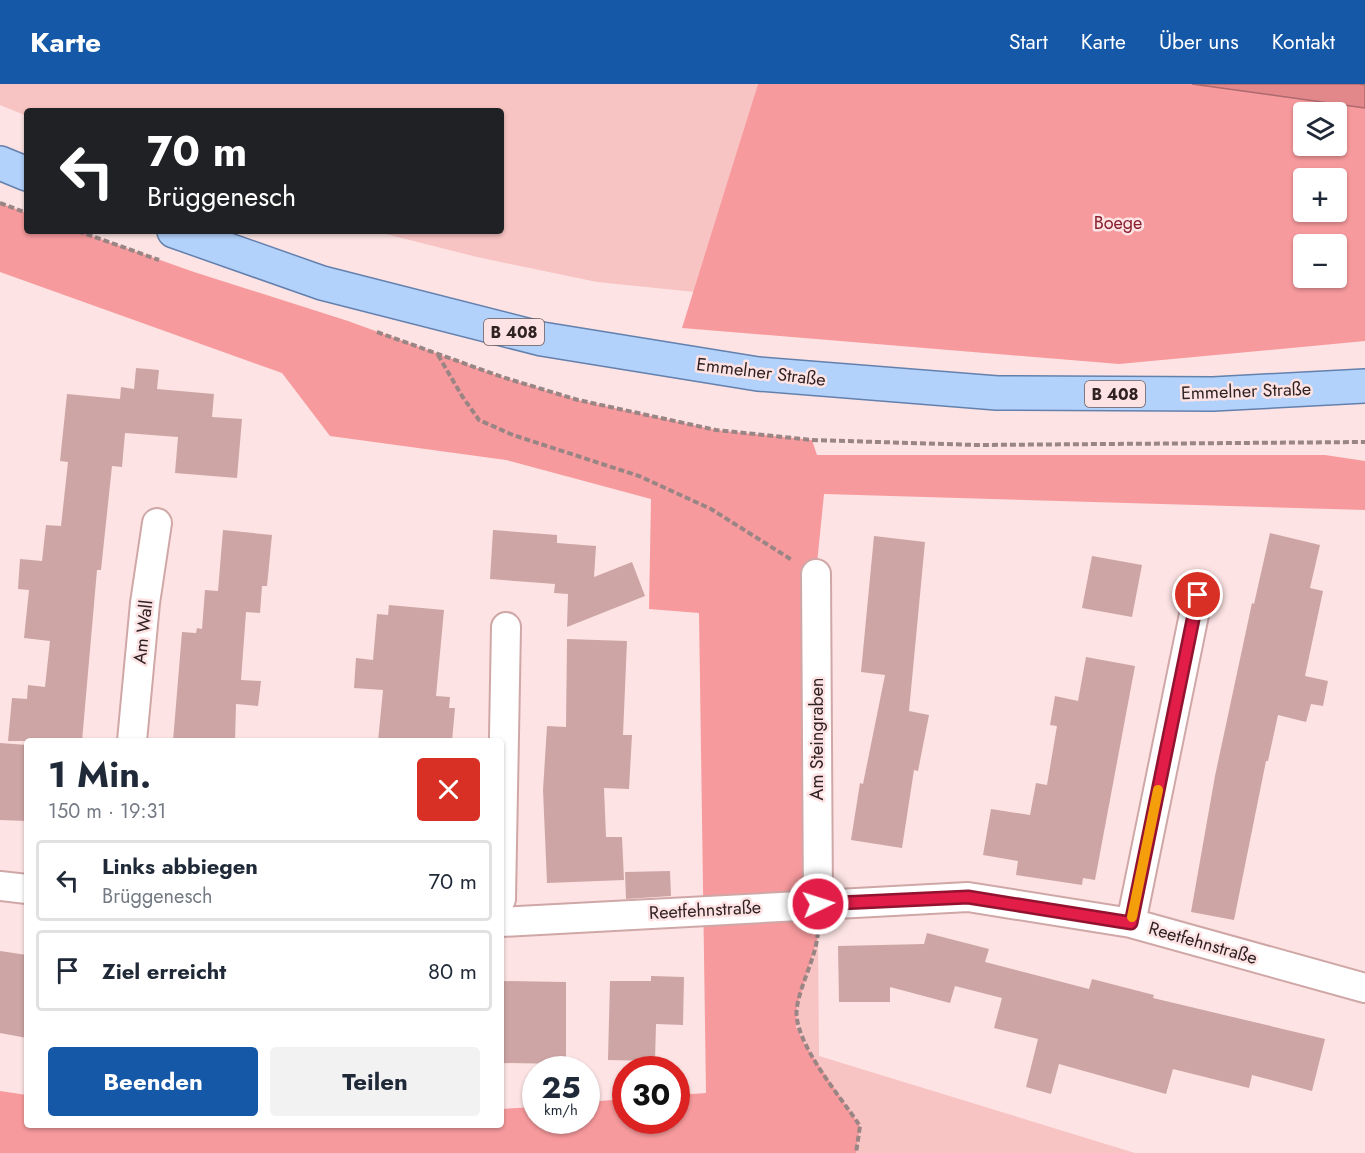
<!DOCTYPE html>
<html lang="de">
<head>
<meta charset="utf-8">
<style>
	:root { --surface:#fff; --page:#f2f2f3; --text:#1f2937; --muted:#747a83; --line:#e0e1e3; --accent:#1558a8 }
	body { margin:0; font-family:Jost,sans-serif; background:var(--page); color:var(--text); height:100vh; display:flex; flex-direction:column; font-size:22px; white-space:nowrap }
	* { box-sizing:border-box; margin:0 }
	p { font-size:20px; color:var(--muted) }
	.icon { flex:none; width:33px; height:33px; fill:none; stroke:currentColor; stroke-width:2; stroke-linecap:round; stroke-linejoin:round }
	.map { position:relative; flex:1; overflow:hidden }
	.drawer { position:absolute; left:24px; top:654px; width:480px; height:390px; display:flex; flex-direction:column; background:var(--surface); border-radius:6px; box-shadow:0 2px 4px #0004 }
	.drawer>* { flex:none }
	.hud { position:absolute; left:24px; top:24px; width:480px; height:126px; border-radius:6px; box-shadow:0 2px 4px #0004; background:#202124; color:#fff; overflow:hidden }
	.buttons { position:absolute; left:1293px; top:18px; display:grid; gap:12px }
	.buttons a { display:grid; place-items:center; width:54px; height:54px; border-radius:6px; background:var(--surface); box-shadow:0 2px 4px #0004; font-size:30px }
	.speed { position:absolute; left:522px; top:972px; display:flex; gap:12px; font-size:30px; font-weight:700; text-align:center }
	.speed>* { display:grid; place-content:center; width:78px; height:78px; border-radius:50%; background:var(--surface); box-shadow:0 2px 4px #0004; line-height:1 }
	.speed small { font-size:15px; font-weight:400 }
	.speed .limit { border:9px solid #d22; background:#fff; color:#111 }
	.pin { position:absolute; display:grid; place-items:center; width:51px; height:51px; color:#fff; margin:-26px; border:3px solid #fff; border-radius:50%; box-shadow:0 2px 6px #0007 }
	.me { position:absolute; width:66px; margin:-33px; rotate:86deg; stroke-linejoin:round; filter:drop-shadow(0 0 4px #0008) }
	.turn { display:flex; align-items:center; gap:21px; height:126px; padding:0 24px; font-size:27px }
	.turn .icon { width:78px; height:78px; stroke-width:2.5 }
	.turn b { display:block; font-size:42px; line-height:51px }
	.round { display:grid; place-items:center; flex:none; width:63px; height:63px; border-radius:6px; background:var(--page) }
	.summary { display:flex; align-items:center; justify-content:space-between; height:102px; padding:0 24px }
	h1 { font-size:36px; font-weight:700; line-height:45px }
	.cta { display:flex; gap:12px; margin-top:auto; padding:12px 24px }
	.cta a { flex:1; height:69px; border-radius:6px; background:var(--accent); color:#fff; font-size:24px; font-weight:700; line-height:69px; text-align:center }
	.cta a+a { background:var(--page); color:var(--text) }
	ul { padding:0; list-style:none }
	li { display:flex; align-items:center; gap:18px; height:81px; margin:0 12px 9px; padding:0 12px; border:3px solid var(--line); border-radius:6px }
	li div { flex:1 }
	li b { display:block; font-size:22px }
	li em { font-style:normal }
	header { display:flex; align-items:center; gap:36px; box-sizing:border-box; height:84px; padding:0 30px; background:var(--accent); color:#fff }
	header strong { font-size:28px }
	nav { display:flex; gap:33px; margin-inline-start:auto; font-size:21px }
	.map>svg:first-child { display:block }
</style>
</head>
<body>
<header>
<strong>Karte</strong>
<nav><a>Start</a><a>Karte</a><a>Über uns</a><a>Kontakt</a></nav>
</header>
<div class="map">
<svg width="1365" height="1069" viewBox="0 0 1365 1069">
	<rect width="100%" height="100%" fill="#fde3e3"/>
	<!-- green -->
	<path fill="#f8c3c3" d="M0,0H758L695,208L597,198L477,173L374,147H501V27H27V32L0,21Z
		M818,852L819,972L1135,1069H856L860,1042C846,1020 798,962 796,941C794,921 812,874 818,852Z"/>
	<!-- forest -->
	<path fill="#f79a9d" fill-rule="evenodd" d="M758,0H1192L1365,24V257L1119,280L682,244ZM1304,28H1336V62H1304ZM1304,94H1336V128H1304ZM1304,160H1336V194H1304Z
		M0,119L27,129V147H78L194,188L348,237L502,293L578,316L716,346L812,356L817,371H1325L1365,377V426L824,410L816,490L818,852L797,923L796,943L805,961L860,1042L856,1069H0V1007L27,1011V1041H501V1025L535,1023L536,1036H586L587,1018L625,1015L626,1036H676L677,1011L706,1009L699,529L649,525L651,415L506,376L330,352L282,289L0,188Z"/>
	<!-- water -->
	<path fill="#e2888b" stroke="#ad696c" stroke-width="1.5" d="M1192,0H1359L1365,1V24Z"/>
	<!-- building -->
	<path fill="#cea5a5" d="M136,284L159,286L157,305L214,310L212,333L242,335L237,394L175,389L178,353L125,349L122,383L112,382L101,486H97L82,657H8L12,614L27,615L28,601L45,603L50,557L24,554L29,506L18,505L20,475L42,477L46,441L61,442L68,378L60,377L67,310L120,315L121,303L134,305Z
		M223,446L272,451L267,502H262L260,529L246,528L241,596L261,597L258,622L236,620L235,657H173L182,548L196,549L197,544L202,545L205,506L218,507Z
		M493,446L557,451V459L596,462L594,493L632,478L645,512L567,543L568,510L554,509L555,500L490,495Z
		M1270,449L1320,461L1310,504L1323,507L1305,592L1328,597L1323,622L1311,620L1306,638L1278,631L1268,677H1266L1234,836L1191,828L1215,692L1252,519L1254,520Z
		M874,452L925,458L909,627L929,631L918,687L914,686L902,764L851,756L860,699L863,700L885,591L861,588Z
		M1092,472L1142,481L1132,533L1082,524Z
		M389,521L444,526L436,612L450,613L449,624H455L452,657H378L383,606L354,604L356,574L373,576L377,530L388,531Z
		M567,555L627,557L623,651H632L629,705L604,704L606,753H622L624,796L547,799L543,706L547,642L566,643Z
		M1086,573L1135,582L1095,796L1083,794L1082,801L1016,791L1018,777L983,771L991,725L1030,731L1036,699L1047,701L1057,642L1050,641L1055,612L1078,617Z
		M0,659L27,661V737L0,736Z
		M670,787L671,812L626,815L625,788Z
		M927,849L989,865L985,878L1089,905L1092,895L1154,911L1153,914L1325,955L1312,1007L1252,991L1249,1004L1173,985L1166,1010L1059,980L1051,1010L1026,1003L1038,955L994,944L1002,914L955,902L950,919L890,903V918H839L838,862L924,860Z
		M0,867L27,871V954L0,949Z
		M651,892L684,893L683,941L656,940L655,977L608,976L610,897H651Z
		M502,897L566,898V980L502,979Z"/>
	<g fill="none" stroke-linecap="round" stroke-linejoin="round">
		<!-- street casing -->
		<g stroke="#d0a7a7" stroke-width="32">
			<path id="street" d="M816,490L818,820
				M132,657L145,519L157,439
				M0,802L27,805
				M501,815L506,543
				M501,838L968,813L1131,839L1365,904
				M1131,839L1198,511"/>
		</g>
		<!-- primary casing -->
		<g stroke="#6480ad" stroke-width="36">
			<path id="primary" d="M0,79L27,90
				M174,147L322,199L542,255L758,290L997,309L1213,310L1365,302"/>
		</g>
		<!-- path -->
		<path stroke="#9a8585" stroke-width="4" stroke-dasharray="6 3" stroke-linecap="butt" d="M0,119L27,129
			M78,147L159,176
			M377,248L502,293L578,316L716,346L812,356L977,361L1365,358
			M438,271L462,312L479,336L513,351L639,392L711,425L792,476
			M818,848C816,874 801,898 797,923C791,956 841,1013 860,1042L856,1069"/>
		<!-- street -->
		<use href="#street" stroke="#fff" stroke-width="28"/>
		<!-- primary -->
		<use href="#primary" stroke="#b2d1fb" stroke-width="33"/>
	</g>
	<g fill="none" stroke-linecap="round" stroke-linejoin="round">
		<!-- route casing -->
		<g stroke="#92132f" stroke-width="15">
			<path id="route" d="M818,820L968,813L1131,839L1198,511"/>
		</g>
		<!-- route -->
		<use href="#route" stroke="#e11d48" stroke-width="10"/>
		<!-- slow -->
		<path stroke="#f59e0b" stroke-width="10" d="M1132,833L1158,706"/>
	</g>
	<g text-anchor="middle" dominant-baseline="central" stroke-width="5" stroke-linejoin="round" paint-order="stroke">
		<!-- shield labels -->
		<g fill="#fde3e3" stroke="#6e5c5c" stroke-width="1.5">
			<rect x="484" y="235" width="60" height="26" rx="4.5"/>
			<rect x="1085" y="297" width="60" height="26" rx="4.5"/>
		</g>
		<g font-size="16" font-weight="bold" fill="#312222">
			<text x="514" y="248">B 408</text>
			<text x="1115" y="310">B 408</text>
		</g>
		<!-- park labels -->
		<g font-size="18" fill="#8a1f2f" stroke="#fde3e3">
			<text x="1118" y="139">Boege</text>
		</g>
		<!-- street labels -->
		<g font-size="18" fill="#312222" stroke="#fde3e3">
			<text transform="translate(761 288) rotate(7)">Emmelner Straße</text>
			<text transform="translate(1246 307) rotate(-2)">Emmelner Straße</text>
			<text transform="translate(143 548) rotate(-84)">Am Wall</text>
			<text transform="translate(817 655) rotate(-90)">Am Steingraben</text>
			<text transform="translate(705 826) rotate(-3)">Reetfehnstraße</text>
			<text transform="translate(1203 859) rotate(16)">Reetfehnstraße</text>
		</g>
	</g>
</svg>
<div class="buttons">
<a><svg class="icon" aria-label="layers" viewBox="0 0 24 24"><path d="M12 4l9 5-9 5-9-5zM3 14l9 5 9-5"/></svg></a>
<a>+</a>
<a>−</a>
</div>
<div class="speed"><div>25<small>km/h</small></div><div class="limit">30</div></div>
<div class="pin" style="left:1198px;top:511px;background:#d93025"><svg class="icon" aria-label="arrive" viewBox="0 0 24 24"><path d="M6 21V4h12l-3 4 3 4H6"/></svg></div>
<svg class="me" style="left:818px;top:820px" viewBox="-20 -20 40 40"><circle r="17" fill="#e11d48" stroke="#fff" stroke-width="3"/><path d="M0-11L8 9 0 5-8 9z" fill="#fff"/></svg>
<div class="hud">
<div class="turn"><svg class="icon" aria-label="left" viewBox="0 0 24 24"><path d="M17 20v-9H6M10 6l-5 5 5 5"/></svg><div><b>70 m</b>Brüggenesch</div></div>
</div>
<section class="drawer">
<div class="summary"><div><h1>1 Min.</h1><p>150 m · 19:31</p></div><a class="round" style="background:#d93025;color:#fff"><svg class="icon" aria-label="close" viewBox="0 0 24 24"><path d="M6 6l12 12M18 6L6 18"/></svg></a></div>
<ul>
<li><svg class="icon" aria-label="left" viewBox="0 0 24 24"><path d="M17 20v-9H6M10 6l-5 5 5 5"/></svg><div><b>Links abbiegen</b><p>Brüggenesch</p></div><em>70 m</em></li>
<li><svg class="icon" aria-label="arrive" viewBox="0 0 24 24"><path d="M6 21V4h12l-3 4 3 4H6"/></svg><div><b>Ziel erreicht</b></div><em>80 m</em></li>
</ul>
<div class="cta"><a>Beenden</a><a>Teilen</a></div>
</section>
</div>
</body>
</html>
